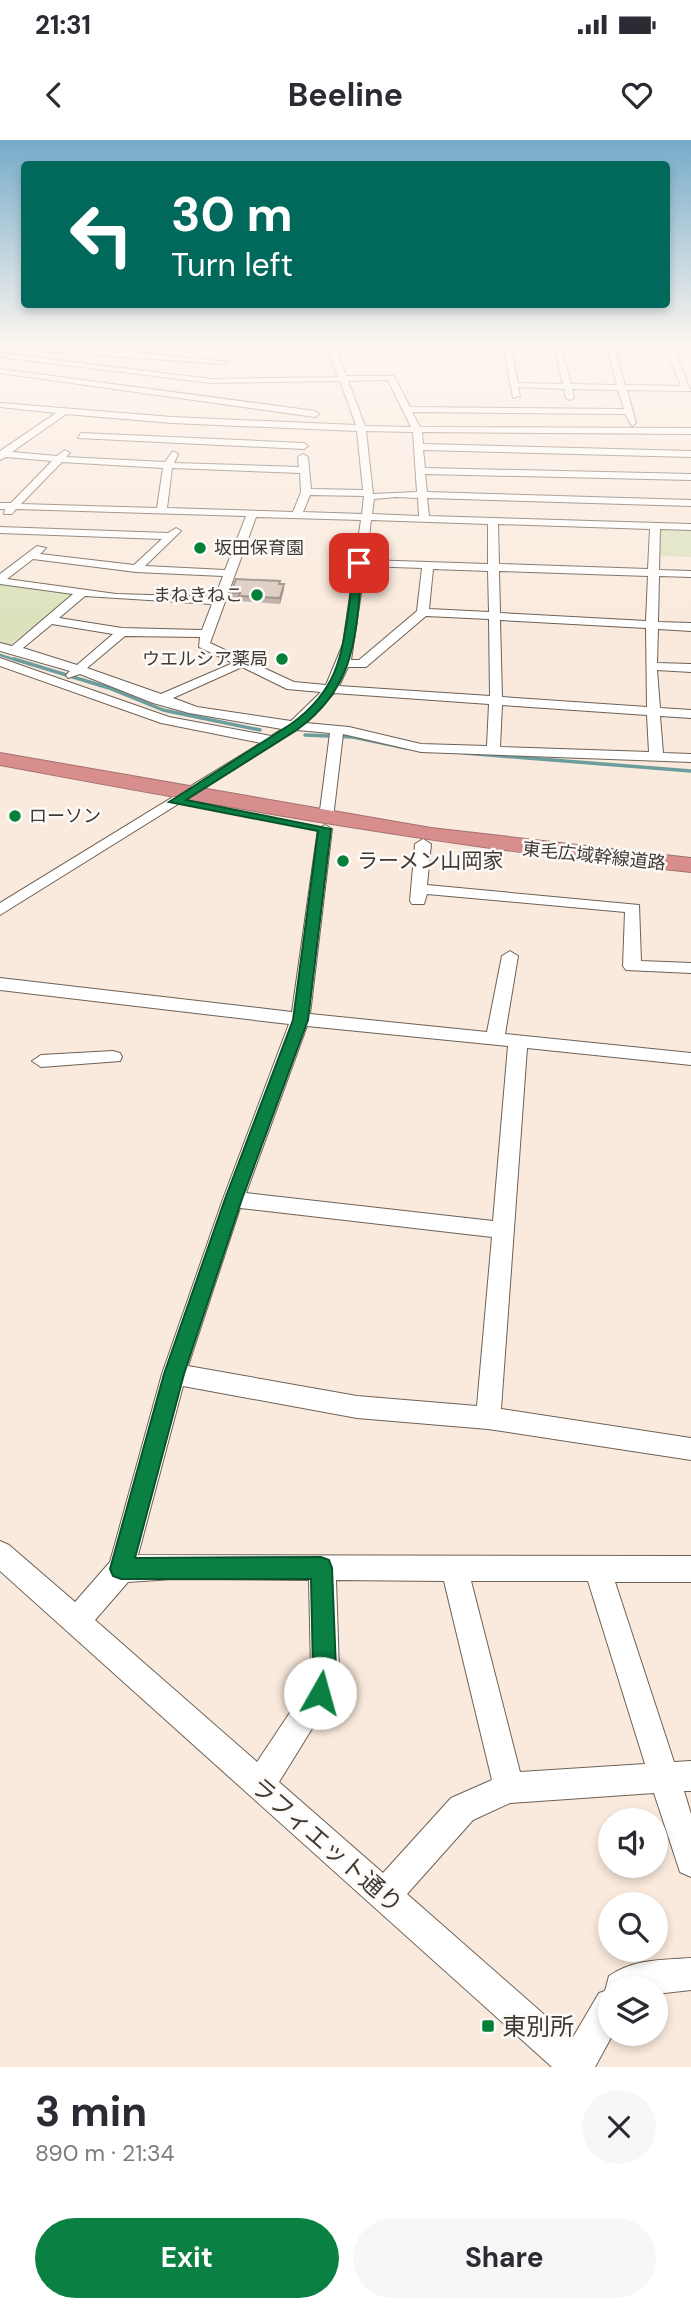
<!DOCTYPE html>
<html lang="en">
<head>
<meta charset="utf-8">
<style>
	:root { --surface:#fff; --page:#f7f7f7; --text:#2b2b33; --muted:#7c7c81; --accent:#0b8043 }
	body { margin:0; font-family:"DM Sans","Noto Sans JP",sans-serif; background:var(--page); color:var(--text); height:100vh; display:flex; flex-direction:column; font-size:26px; white-space:nowrap }
	* { box-sizing:border-box; margin:0 }
	p { font-size:23px; color:var(--muted) }
	.icon { flex:none; width:38px; height:38px; fill:none; stroke:currentColor; stroke-width:2; stroke-linecap:round; stroke-linejoin:round }
	.map { position:relative; height:1927px; overflow:hidden }
	.panel { display:flex; flex-direction:column; background:var(--surface); flex:1 }
	.panel>* { flex:none }
	.hud { position:absolute; left:21px; top:21px; width:649px; height:147px; border-radius:7px; box-shadow:0 4px 10px #0003; background:#00695c; color:#fff; overflow:hidden }
	.tools { position:absolute; left:598px; top:1668px; display:grid; gap:14px }
	.tools a { display:grid; place-items:center; width:70px; height:70px; border-radius:50%; background:var(--surface); box-shadow:0 4px 10px #0003; font-size:35px }
	.pin { position:absolute; display:grid; place-items:center; width:60px; height:60px; color:#fff; margin:-30px; border-radius:14px; box-shadow:0 4px 10px #0006 }
	.me { position:absolute; width:77px; margin:-38px; rotate:7deg; stroke-linejoin:round; filter:drop-shadow(0 0 5px #0008) }
	.turn { display:flex; align-items:center; gap:24px; height:147px; padding:0 35px; font-size:32px }
	.turn .icon { width:91px; height:91px; stroke-width:2.5 }
	.turn b { display:block; font-size:49px; line-height:60px }
	.round { display:grid; place-items:center; flex:none; width:74px; height:74px; border-radius:37px; background:var(--page) }
	.overview { display:flex; align-items:center; justify-content:space-between; height:119px; padding:0 35px }
	h1 { font-size:42px; font-weight:700; line-height:52px }
	.primary-button { display:flex; gap:14px; margin-top:auto; padding:14px 35px }
	.primary-button a { flex:1; height:80px; border-radius:42px; background:var(--accent); color:#fff; font-size:28px; font-weight:700; line-height:80px; text-align:center }
	.primary-button a+a { background:var(--page); color:var(--text) }
	.status { display:flex; justify-content:space-between; align-items:center; height:49px; padding:0 35px; background:var(--surface); direction:ltr }
	.status svg { height:19px; fill:currentColor }
	header { display:flex; justify-content:space-between; align-items:center; height:91px; padding:0 35px; background:var(--surface); font-size:32px; font-weight:700 }
	.map>svg:first-child { display:block }
</style>
</head>
<body>
<div class="status"><b>21:31</b><svg viewBox="0 0 49 12"><path d="M0 12V9h3v3zM5 12V6h3v6zM10 12V3h3v9zM15 12V0h3v12zM26 1h20v11H26zM47 4h2v5h-2z"/></svg></div>
<header><svg class="icon" aria-label="back" viewBox="0 0 24 24"><path d="M15 5l-7 7 7 7"/></svg>Beeline<svg class="icon" aria-label="heart" viewBox="0 0 24 24"><path d="M12 20l-8-8c-3-5 5-10 8-4 3-6 11-1 8 4z"/></svg></header>
<div class="map">
<svg width="691" height="1927" viewBox="0 0 691 1927">
	<rect width="100%" height="100%" fill="#faeadd"/>
	<!-- green -->
	<path fill="#dce2be" d="M658,389H691V417L659,416Z
		M0,444L73,453L74,455L10,505L0,504Z"/>
	<g fill="none" stroke-linecap="round" stroke-linejoin="round">
		<!-- stream-far1 -->
		<path stroke="#6b9d9e" stroke-width="2.5" d="M0,515L19,521"/>
		<!-- stream -->
		<path stroke="#6b9d9e" stroke-width="3.5" d="M14,519L109,548L163,570L260,590
			M305,595L353,597L406,608
			M464,613L691,631"/>
		<!-- minor casing -->
		<g stroke="#6e6156" stroke-width="2">
			<path id="minor" d="M24,206L100,209L228,222L224,224L26,210L22,208Z
				M159,206L691,209V213H675L691,251L627,250L636,283L632,286L625,274L412,272L420,287L691,288V294L422,292L423,304L691,311V317L423,310L425,328L691,334V340L425,334L427,352L691,360V366L427,358L429,376L691,384V390L660,389L659,430L691,431V437L659,436L658,482L691,483V491L658,489L657,523L691,524V532L657,530L660,568L691,570V578L660,576L663,613L691,614V622L421,612L343,594L333,678L326,682L319,678L330,593L297,590L0,775V763L261,603L161,583L0,526V518L169,577L271,596L282,589L189,573L153,563L80,534L68,538L66,535L70,531L0,511V503L12,506L73,454L0,444V434L37,406L46,408L40,414L134,425L162,399L0,393V387L168,393L176,388L181,391L145,426L225,430L246,376L16,369L12,374H4L5,369H0V363H11L52,321L6,317L0,320V311L56,273L0,267V263L172,277L356,285L340,241L211,243L0,217V213L211,239L338,237L328,209L161,210L157,208ZM336,209L504,210L513,258L520,256L518,247L564,249L566,258L570,260L574,258L572,249L618,250L624,269L410,267L394,236H346ZM511,210L555,211L563,244L518,243ZM562,211L608,212L617,245L571,244ZM615,212L668,213L681,246L625,245ZM388,240L411,287L365,286L348,241ZM66,274L172,283L357,291L363,350L311,349L308,317L303,314L298,317L299,327L174,323L178,314L173,311L165,322L66,317L70,313L65,310L57,316L12,312ZM366,291L413,292L417,352L373,354ZM62,322L163,328L157,368L21,364ZM172,328L300,333L301,352L293,372L167,368ZM310,355L364,356L362,374L303,372ZM396,357L418,358L419,376L372,374L374,359ZM256,377L361,380L343,504L326,545L294,542L210,503ZM371,380L488,384V424L366,420ZM498,384L650,389L648,429L499,424ZM33,419L136,432L223,436L215,457L116,454L7,439ZM365,426L422,428L417,471L359,520H351ZM433,429L488,431L489,472L429,469ZM499,431L648,436L646,481L500,473ZM85,456L212,464L202,490L122,488L59,478ZM426,476L489,479L490,556L339,546L348,527H366ZM500,480L646,488L647,567L502,557ZM52,484L113,494L77,525L23,508ZM125,496L200,497L199,507L233,523L161,554L87,528ZM242,527L287,549L321,552L291,581L197,567L173,558ZM334,553L489,564L487,606L421,604L349,587L306,583ZM502,565L647,575L649,612L500,607Z
				M0,229L315,271L319,274L315,277L0,233Z
				M81,293L304,303L308,306L304,309L78,298Z
				M325,685L332,689L310,874L487,892L502,816L510,811L518,816L505,894L691,913V925L527,908L501,1269L691,1298V1320L488,1289L357,1278L183,1246L138,1415L691,1416V1442H615L674,1622L691,1621V1651H684L691,1674V1737L680,1732L654,1653L510,1663L473,1680L407,1754L572,1899L599,1853L605,1851L609,1836C634,1819 661,1820 691,1818V1850L656,1854V1848H611V1894H613L595,1927H552L0,1431V1401L9,1405L75,1462L110,1422L162,1234L223,1059L289,884L0,850V838L292,872L318,689ZM307,886L508,906L493,1081L246,1053ZM240,1068L492,1097L477,1266L357,1256L188,1226ZM173,1439L309,1440L311,1530L307,1547L257,1622L95,1480L128,1442ZM336,1440L444,1441L492,1640L451,1658L383,1733L279,1642L334,1553L339,1530ZM471,1441H588L645,1624L520,1632Z
				M423,699L431,704L427,745L639,765L641,821L691,823V833L626,830L623,826L625,772L427,754L424,764H412L410,761L415,704Z
				M113,911L120,913L122,917L120,921L41,927L32,921L41,915Z"/>
		</g>
		<!-- highway casing -->
		<g stroke="#a2716e" stroke-width="2">
			<path id="highway" d="M0,613L431,688L691,718V732C458,709 230,668 0,625Z"/>
		</g>
		<!-- minor -->
		<use href="#minor" fill="#fff" fill-rule="evenodd"/>
		<!-- highway -->
		<use href="#highway" fill="#d78e8d" fill-rule="evenodd"/>
	</g>
	<!-- wall -->
	<path fill="#bdafa5" d="M280,441V444L284,449L280,464L239,461V458H231V453Z"/>
	<!-- shaded-wall -->
	<path fill="#9a8e86" d="M284,444V449L280,464V458Z"/>
	<!-- building -->
	<path fill="#dccbc0" stroke="#9a8e86" stroke-width="2" d="M236,439L280,441L279,444H284L280,458L239,456L240,453H231Z"/>
	<!-- sky -->
	<linearGradient id="sky" x2="0" y2="1"><stop stop-color="#76abca"/><stop offset="0.43" stop-color="#fdf6f0"/><stop offset="1" stop-color="#fdf6f0" stop-opacity="0"/></linearGradient>
	<rect width="691" height="476" fill="url(#sky)"/>
	<!-- route -->
	<path fill="#0b8043" stroke="#07532c" stroke-width="2" d="M356,421L363,423C355,491 359,544 298,589L186,660L331,689L308,880L242,1059L184,1234L135,1418L321,1417L329,1420L332,1428L336,1530L328,1561L320,1565L312,1561L308,1553L313,1530L311,1439H121L113,1436L110,1429L164,1234L225,1059L293,880L318,691L169,662L291,584C339,549 342,515 350,459C351,447 352,433 356,421Z"/>
	<!-- markers -->
	<g fill="#058039" stroke="#fdfaf7" stroke-width="2.5">
		<circle cx="200" cy="408" r="7"/>
		<circle cx="257" cy="455" r="7"/>
		<circle cx="282" cy="519" r="7"/>
		<circle cx="15" cy="676" r="7"/>
		<circle cx="343" cy="721" r="7"/>
		<rect x="481" y="1879" width="14" height="14" rx="3.5"/>
	</g>
	<g text-anchor="middle" dominant-baseline="central" stroke-width="5" stroke-linejoin="round" paint-order="stroke">
		<!-- far-poi labels -->
		<g font-size="18" fill="#403a35" stroke="#fdfaf7" text-anchor="start">
			<text x="214" y="408">坂田保育園</text>
			<text x="243" y="455" text-anchor="end">まねきねこ</text>
			<text x="268" y="519" text-anchor="end">ウエルシア薬局</text>
			<text x="29" y="676">ローソン</text>
		</g>
		<!-- far-street labels -->
		<g font-size="18" fill="#403a35" stroke="#fdfaf7">
			<text transform="translate(594 716) rotate(6)">東毛広域幹線道路</text>
		</g>
		<!-- poi labels -->
		<g font-size="21" fill="#403a35" stroke="#fdfaf7" text-anchor="start">
			<text x="357" y="721">ラーメン山岡家</text>
		</g>
		<!-- near-street labels -->
		<g font-size="24" fill="#403a35" stroke="#fdfaf7">
			<text transform="translate(327 1705) rotate(41)">ラフィエット通り</text>
		</g>
		<!-- near-poi labels -->
		<g font-size="24" fill="#403a35" stroke="#fdfaf7" text-anchor="start">
			<text x="502" y="1886">東別所</text>
		</g>
	</g>
</svg>
<div class="tools">
<a><svg class="icon" aria-label="sound" viewBox="0 0 24 24"><path d="M4 9h4l5-4v14l-5-4H4zM17 9q2 3 0 6"/></svg></a>
<a><svg class="icon" aria-label="search" viewBox="0 0 24 24"><circle cx="10" cy="10" r="6"/><path d="M15 15l6 6"/></svg></a>
<a><svg class="icon" aria-label="layers" viewBox="0 0 24 24"><path d="M12 4l9 5-9 5-9-5zM3 14l9 5 9-5"/></svg></a>
</div>
<div class="pin" style="left:359px;top:423px;background:#d93025"><svg class="icon" aria-label="arrive" viewBox="0 0 24 24"><path d="M6 21V4h12l-3 4 3 4H6"/></svg></div>
<svg class="me" style="left:320px;top:1553px" viewBox="-20 -20 40 40"><circle r="19" fill="#fff"/><path d="M0-13L10 11 0 6-10 11z" fill="#0b8043"/></svg>
<div class="hud">
<div class="turn"><svg class="icon" aria-label="left" viewBox="0 0 24 24"><path d="M17 20v-9H6M10 6l-5 5 5 5"/></svg><div><b>30 m</b>Turn left</div></div>
</div>
</div>
<section class="panel">
<div class="overview"><div><h1>3 min</h1><p>890 m · 21:34</p></div><a class="round"><svg class="icon" aria-label="close" viewBox="0 0 24 24"><path d="M6 6l12 12M18 6L6 18"/></svg></a></div>
<div class="primary-button"><a>Exit</a><a>Share</a></div>
</section>
</body>
</html>
